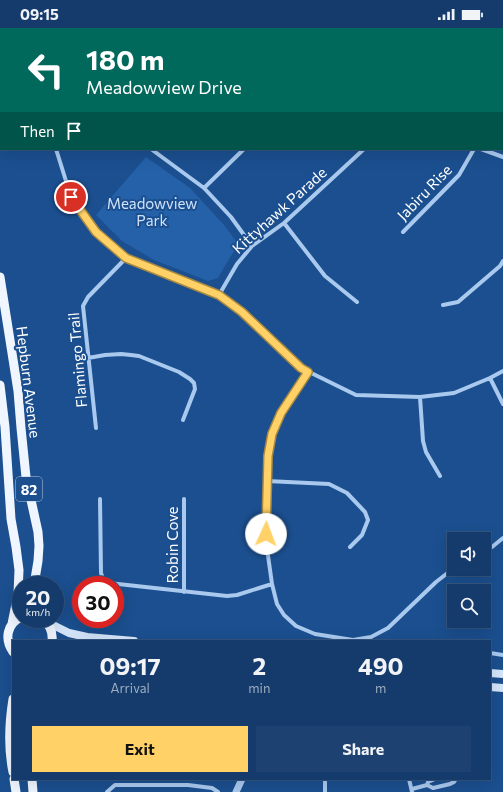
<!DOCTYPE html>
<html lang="en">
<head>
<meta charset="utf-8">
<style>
	:root { --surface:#143b6b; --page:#1d4271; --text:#f1f3f6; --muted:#9dadc1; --line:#33557e; --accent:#ffd166 }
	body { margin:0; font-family:Commissioner,sans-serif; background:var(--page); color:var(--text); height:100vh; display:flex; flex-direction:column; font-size:15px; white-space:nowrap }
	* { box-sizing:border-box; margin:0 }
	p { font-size:13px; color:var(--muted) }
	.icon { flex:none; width:22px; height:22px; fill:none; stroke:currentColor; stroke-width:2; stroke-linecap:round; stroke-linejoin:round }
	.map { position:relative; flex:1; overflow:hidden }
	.details { position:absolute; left:12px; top:612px; width:479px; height:140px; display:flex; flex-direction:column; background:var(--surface); border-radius:0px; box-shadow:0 4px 16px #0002,0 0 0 1px var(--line) }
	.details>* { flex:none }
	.top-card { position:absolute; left:0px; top:0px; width:503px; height:122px; box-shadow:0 4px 16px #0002,0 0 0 1px var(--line); background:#00695c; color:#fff; overflow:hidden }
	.controls { position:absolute; left:447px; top:504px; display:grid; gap:8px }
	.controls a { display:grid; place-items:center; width:44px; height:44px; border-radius:0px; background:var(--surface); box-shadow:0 4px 16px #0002,0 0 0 1px var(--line); font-size:20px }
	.speed { position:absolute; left:12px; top:548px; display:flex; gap:8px; font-size:20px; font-weight:700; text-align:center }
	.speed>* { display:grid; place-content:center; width:52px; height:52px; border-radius:50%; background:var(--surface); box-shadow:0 4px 16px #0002,0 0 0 1px var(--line); line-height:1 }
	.speed small { font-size:10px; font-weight:400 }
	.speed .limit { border:6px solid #d22; background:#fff; color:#111 }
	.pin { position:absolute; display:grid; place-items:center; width:34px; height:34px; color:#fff; margin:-17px; border:2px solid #fff; border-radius:50%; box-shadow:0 1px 4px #0007 }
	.me { position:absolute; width:44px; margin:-22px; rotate:2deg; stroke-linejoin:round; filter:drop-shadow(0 0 3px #0008) }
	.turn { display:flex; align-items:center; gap:14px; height:84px; padding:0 20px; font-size:18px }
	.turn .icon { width:52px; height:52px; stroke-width:2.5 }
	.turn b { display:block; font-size:28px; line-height:34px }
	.then { display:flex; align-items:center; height:38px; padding:0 20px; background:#0003; gap:8px; font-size:15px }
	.eta { display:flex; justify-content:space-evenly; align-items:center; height:68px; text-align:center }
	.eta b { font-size:24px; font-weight:700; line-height:28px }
	.action { display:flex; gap:8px; margin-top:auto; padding:8px 20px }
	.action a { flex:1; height:46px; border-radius:0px; background:var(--accent); color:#111; font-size:16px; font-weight:700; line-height:46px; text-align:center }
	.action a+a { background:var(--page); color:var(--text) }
	.status { display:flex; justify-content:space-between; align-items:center; height:28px; padding:0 20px; background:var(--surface); direction:ltr }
	.status svg { height:11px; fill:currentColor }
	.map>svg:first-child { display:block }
</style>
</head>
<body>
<div class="status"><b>09:15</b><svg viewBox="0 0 49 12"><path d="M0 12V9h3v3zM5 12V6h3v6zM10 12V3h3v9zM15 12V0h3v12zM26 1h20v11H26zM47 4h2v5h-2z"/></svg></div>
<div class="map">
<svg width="503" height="764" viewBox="0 0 503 764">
	<rect width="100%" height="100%" fill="#1b4f8f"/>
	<!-- green -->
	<path fill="#2461a8" d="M146,129L190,160L224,197L236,213L235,222L229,231L218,250L208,253L154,232L122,213L96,187Z"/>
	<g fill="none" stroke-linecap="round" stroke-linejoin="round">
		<!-- minor -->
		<path stroke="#a9c9ee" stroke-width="4" d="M32,0V1
			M371,1L372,0
			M452,1V0
			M56,121L71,169L96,205L126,230L219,267L242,284L301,340L356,367L420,369L454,365L490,350L503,343
			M151,121L204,160L231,189L252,218
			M481,121L503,129
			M204,160L244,121
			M284,195L325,248L357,274
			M403,204L459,147L474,121
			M219,267L237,236L252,218L284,195L364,121
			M443,277L458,274L500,238L503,233
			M88,330L105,327L121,326L131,327L139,328L179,344L190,351L194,355L195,361L183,392
			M309,344L281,385L272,406L268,428L265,506L272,556L277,576L284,587L296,598L315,606L353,612L371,609L388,600L436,554L454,540
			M490,350L503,376
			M420,369L423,413L426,424L440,448
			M96,400L83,278L88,269L126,230
			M267,453L329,456L347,465L365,484L368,492L362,507L350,519
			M100,471L101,545L103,551L109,555L227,568L237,567L272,556
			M184,471V564
			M484,523L492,519L503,510
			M490,625L503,627
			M409,751L412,764
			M427,757L433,760L450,756L454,754L456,751
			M412,761L427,757L428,754L435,751
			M107,764L115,757H188L212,760L218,764
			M325,764V751"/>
		<!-- tertiary -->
		<path stroke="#a9c9ee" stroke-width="7" d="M236,764L242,751"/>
		<!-- secondary -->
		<path stroke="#d6e6fa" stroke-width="8" d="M47,594L69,605L87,609L134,613
			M490,645L503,646
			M490,659L503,660"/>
		<!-- primary -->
		<path stroke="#f0f6ff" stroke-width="9" d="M0,249L18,363L21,400L26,449L38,504L39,518L38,533L34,557
			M0,357L5,399L11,491L16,519L19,542L18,566L12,596
			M43,591C50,597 53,604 52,613
			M13,624C4,611 7,596 21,589
			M13,671C9,696 8,720 13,744
			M14,751L16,764
			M32,751L33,764"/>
	</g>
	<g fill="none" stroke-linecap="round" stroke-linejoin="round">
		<!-- route casing -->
		<g stroke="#a68842" stroke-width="10">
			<path id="route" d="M71,169L96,204L126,230L219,267L242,284L301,340L308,344L281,385L272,406L268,428L266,506"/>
		</g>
		<!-- route -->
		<use href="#route" stroke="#ffd166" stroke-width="7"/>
	</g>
	<g text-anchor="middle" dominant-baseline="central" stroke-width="4" stroke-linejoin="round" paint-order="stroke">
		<!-- shield labels -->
		<rect fill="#1b4f8f" stroke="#bbcadd" stroke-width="1" x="16" y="449" width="26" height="24" rx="3"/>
		<g font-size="14" font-weight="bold" fill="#fff">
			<text x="29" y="461">82</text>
		</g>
		<!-- street labels -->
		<g font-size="15" fill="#fff" stroke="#1b4f8f">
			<text transform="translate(424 164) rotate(-46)">Jabiru Rise</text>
			<text transform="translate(279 182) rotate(-42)">Kittyhawk Parade</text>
			<text transform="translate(77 332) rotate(-95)">Flamingo Trail</text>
			<text transform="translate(29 354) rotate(83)">Hepburn Avenue</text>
			<text transform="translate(172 517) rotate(-90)">Robin Cove</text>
		</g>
		<!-- park labels -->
		<g font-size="15" fill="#cfe3fa" stroke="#1b4f8f">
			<text x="152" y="175">Meadowview<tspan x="152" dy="17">Park</tspan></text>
		</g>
	</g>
</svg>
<div class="controls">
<a><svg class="icon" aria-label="sound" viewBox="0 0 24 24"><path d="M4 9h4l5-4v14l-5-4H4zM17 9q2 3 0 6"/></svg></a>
<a><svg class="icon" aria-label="search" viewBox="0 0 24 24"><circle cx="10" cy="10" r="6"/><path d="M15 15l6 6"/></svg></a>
</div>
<div class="speed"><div>20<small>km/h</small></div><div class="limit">30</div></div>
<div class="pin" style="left:71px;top:169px;background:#d93025"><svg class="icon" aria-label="arrive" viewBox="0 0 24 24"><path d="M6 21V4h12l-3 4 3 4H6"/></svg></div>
<svg class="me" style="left:266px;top:506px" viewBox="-20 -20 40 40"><circle r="19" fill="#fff"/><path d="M0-13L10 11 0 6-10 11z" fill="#ffd166"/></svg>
<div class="top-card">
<div class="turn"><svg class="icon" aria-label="left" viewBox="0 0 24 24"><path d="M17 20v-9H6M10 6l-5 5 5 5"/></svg><div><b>180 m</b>Meadowview Drive</div></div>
<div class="then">Then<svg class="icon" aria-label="arrive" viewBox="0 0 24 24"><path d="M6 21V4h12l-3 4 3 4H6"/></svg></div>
</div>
<section class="details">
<div class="eta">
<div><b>09:17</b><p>Arrival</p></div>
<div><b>2</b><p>min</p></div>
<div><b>490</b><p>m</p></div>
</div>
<div class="action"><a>Exit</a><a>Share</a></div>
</section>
</div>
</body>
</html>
